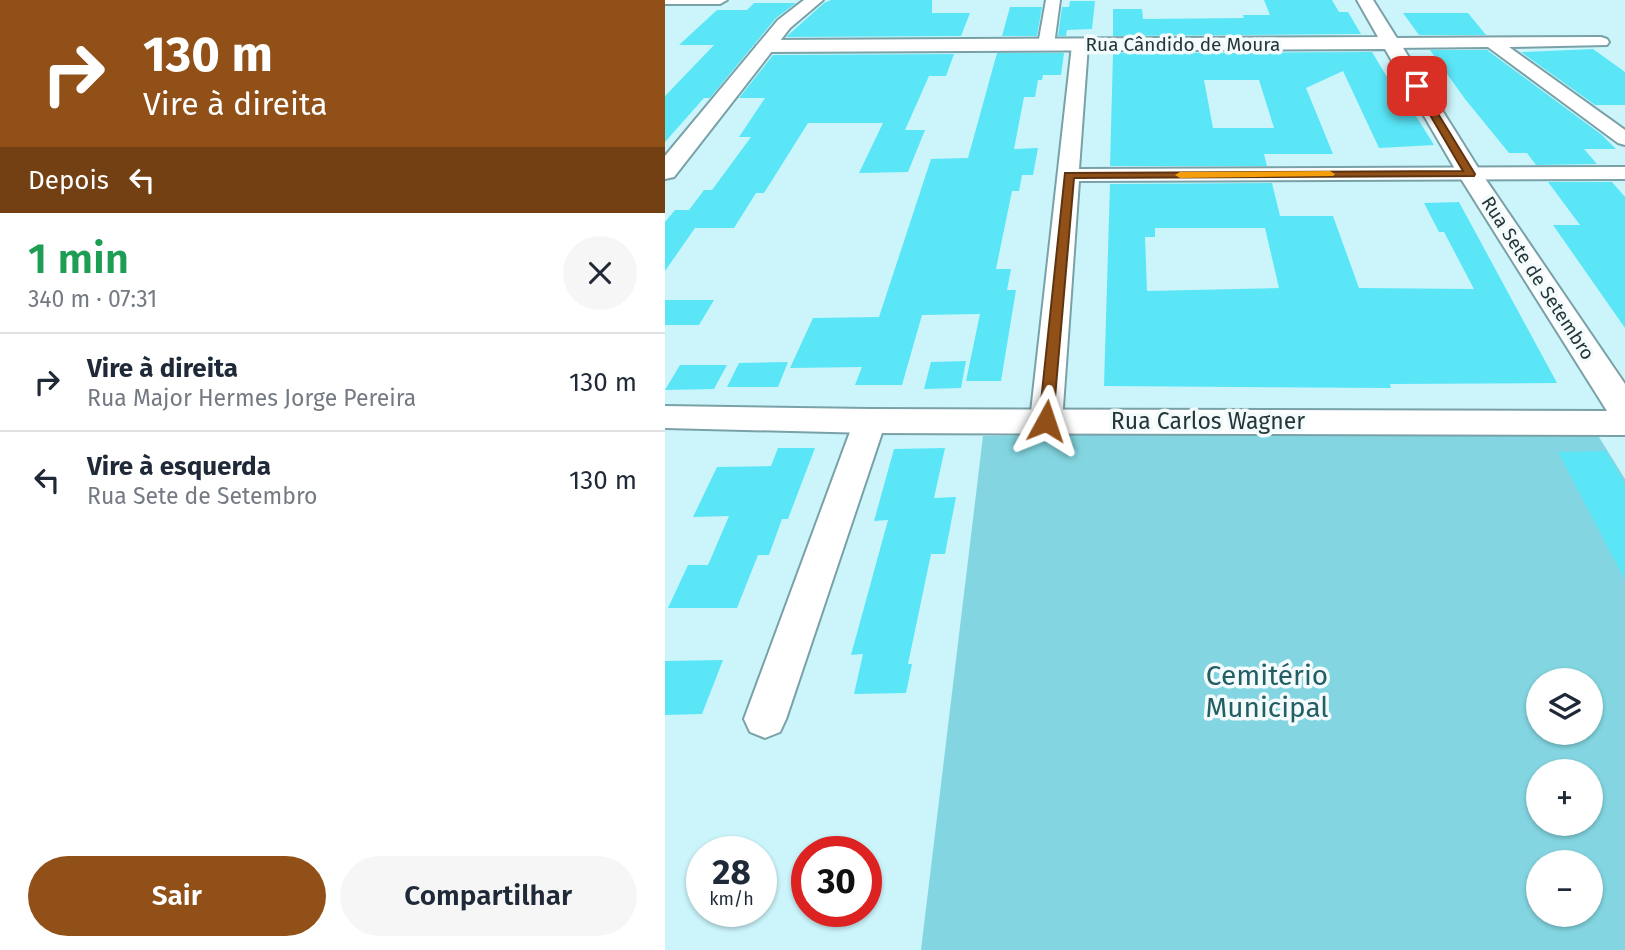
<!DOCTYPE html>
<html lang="pt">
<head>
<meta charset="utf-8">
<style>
	:root { --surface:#fff; --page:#f6f6f7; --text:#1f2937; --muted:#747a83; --line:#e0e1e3; --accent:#905018 }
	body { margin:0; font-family:"Fira Sans",sans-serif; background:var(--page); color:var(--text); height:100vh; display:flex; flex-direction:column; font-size:26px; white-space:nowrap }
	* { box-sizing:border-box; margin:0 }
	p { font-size:23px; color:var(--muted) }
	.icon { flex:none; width:38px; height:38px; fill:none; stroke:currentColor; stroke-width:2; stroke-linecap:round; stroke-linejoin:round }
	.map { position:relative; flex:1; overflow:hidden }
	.details { display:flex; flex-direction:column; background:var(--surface); width:665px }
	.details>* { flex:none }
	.hud { background:#905018; color:#fff; overflow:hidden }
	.controls { position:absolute; left:861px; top:668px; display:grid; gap:14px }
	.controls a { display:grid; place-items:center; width:77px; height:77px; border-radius:50%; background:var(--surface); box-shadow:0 2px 5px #0004; font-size:35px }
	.speed { position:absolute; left:21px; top:836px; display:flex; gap:14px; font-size:35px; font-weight:700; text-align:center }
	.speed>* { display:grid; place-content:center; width:91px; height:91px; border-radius:50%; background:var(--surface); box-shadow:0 2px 5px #0004; line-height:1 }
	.speed small { font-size:18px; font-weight:400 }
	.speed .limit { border:10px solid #d22; background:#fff; color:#111 }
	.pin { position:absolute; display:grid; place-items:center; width:60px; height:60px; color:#fff; margin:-30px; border-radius:14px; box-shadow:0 4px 10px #0006 }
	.me { position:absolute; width:77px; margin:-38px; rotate:5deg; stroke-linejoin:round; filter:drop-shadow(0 0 5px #0008) }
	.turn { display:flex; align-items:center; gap:24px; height:147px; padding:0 28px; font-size:32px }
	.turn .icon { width:91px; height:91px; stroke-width:2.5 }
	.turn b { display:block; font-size:49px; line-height:60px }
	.then { display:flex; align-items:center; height:66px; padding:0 28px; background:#0003; gap:14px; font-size:26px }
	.round { display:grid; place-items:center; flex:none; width:74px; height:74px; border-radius:37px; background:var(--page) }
	.head { display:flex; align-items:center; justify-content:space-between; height:119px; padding:0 28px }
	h1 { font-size:42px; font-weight:600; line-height:52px; color:#1e9e55 }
	.button { display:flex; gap:14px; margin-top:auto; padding:14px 28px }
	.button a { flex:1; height:80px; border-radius:42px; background:var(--accent); color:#fff; font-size:28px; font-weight:600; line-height:80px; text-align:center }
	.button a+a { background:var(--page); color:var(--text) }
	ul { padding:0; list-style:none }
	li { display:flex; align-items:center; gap:21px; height:98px; padding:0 28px; border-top:2px solid var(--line) }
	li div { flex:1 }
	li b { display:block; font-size:26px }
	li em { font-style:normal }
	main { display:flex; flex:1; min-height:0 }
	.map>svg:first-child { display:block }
</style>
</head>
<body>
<main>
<section class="details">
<div class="hud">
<div class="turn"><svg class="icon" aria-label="right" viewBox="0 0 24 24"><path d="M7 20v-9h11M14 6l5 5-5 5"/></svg><div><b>130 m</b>Vire à direita</div></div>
<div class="then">Depois<svg class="icon" aria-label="left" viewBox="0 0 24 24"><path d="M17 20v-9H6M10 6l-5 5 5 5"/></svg></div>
</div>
<div class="head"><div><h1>1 min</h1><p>340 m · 07:31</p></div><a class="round"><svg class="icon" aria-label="close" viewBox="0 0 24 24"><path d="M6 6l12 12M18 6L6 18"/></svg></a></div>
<ul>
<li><svg class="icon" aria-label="right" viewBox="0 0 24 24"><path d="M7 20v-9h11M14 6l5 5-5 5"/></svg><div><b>Vire à direita</b><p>Rua Major Hermes Jorge Pereira</p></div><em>130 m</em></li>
<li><svg class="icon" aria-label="left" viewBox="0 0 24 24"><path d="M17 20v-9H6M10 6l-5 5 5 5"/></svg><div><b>Vire à esquerda</b><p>Rua Sete de Setembro</p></div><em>130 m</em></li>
</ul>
<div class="button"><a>Sair</a><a>Compartilhar</a></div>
</section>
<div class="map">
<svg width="960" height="950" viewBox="0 0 960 950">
	<rect width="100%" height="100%" fill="#cbf5fb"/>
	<!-- green -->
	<path fill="#83d6e1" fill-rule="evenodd" d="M929,429L960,479V950H256L318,436ZM873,681H926V733H873ZM873,772H926V824H873ZM873,863H926V915H873Z"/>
	<!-- building -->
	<path fill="#5ae6f7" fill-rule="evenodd" d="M166,0H267V13H305L296,36L121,37L159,3Z
		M599,0H667L674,12H683L696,34L448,36V9H477L478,19L579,18L578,15H605Z
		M405,1H430L427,29L402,30L401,36H393L397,7H404Z
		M89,3H131L111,18L45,98H39L0,142V96L49,45H14L52,10H82Z
		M345,7H377L372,36H337Z
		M738,13H803L821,35H754Z
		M928,49L960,72V105H930L856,52Z
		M765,50H822L937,135L951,149H919L932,164L871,165L862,153H844L800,99Z
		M707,52L731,92H736L769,145L714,148L678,71L641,88L668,154H599L602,166H445L448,53ZM539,80H594L609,128H548Z
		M332,53H399L396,75H378L377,80H373L370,97H359L349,149L373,148L368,175H357L354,191H347L331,269H346L342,290H351L336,381H301L315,314L257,315L237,385H190L197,367L125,368L148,318L214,317L266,159L303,158Z
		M289,54L281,76H264L240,130H260L243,172L194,173L218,123H143L99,193H91L69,228H30L0,271V222L10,210H24L39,190H47L86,137H74L100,98H74L108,55Z
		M883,182H947L960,197V328L888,225H915Z
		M607,183L615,216H668L694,288L809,289L779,232H774L759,203L794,202L892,383L725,384L726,388L439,386L445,184ZM490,228H600L614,288L482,291L480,237H490Z
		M0,300H49L34,325H0Z
		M301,361L296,388L259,389L266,362Z
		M123,362L113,387H62L74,363Z
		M15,365H62L49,389L0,390Z
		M113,448H150L123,519H117L104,555H93L72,608H3L23,565H43L64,516L28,517L52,467L106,466Z
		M280,448L269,498L291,497L280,554H266L243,664H247L241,693L189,694L198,654L186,655L223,520L209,521L229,449Z
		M941,451L960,484V580L893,452Z
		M58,660L37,714L0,715V661Z"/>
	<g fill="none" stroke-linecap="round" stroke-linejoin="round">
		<!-- minor casing -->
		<g stroke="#79a1a7" stroke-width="4">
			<path id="minor" d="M0,0H62L55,4H0Z
				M381,0H395L389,45L381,50L373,45Z
				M936,37L942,39L944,42L942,45L844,47L960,130V145L953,143L823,47L726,48L718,43L726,38Z
				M415,40L423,45L414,169L960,167V179L414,181L397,421L392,428L381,431L370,428L365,421L407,45Z
				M205,411L216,414L221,421L121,719L115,732L100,738L85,732L79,719L189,421L194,414Z"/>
		</g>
		<!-- tertiary casing -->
		<g stroke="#79a1a7" stroke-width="4">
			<path id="tertiary" d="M692,0H708L817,174L960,384V435L205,433L0,428V406L205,409L942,411L793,174L720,49L101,52L91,46L101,40L713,37Z"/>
		</g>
		<!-- secondary casing -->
		<g stroke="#79a1a7" stroke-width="4">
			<path id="secondary" d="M139,0H158L125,28L9,177L0,179V156L113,20Z"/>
		</g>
		<!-- minor -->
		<use href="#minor" fill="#fff" fill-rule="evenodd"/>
		<!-- tertiary -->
		<use href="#tertiary" fill="#fff" fill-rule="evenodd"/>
		<!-- secondary -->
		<use href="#secondary" fill="#fff" fill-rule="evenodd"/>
	</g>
	<!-- route -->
	<path fill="#905018" stroke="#5e3410" stroke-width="2" d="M752,84L756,86L810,174L809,176L409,178L388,421L386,424H376L374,421L400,173L798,171L748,86Z"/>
	<!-- slow -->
	<path fill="#f59e0b" d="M665,171L670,174L668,176L515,178L510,175L515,172Z"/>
	<g text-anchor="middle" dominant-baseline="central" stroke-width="7" stroke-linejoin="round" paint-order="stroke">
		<!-- far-street labels -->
		<g font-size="19" fill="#253638" stroke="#f3fbfc">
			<text x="518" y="44">Rua Cândido de Moura</text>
			<text transform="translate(873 278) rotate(57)">Rua Sete de Setembro</text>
		</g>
		<!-- street labels -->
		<g font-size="23" fill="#253638" stroke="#f3fbfc">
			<text x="543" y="421">Rua Carlos Wagner</text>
		</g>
		<!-- near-park labels -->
		<g font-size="28" fill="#245e65" stroke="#f3fbfc">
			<text x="602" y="675">Cemitério<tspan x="602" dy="32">Municipal</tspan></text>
		</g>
	</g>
</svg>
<div class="controls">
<a><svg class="icon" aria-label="layers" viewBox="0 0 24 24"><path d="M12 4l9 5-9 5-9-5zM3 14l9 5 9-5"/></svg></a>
<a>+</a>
<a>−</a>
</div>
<div class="speed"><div>28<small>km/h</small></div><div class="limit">30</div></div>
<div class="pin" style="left:752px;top:86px;background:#d93025"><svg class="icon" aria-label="arrive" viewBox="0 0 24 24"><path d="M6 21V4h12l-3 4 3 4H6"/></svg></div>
<svg class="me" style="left:381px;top:421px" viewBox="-20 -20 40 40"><path d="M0-17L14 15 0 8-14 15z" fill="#905018" stroke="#fff" stroke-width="4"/></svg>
</div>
</main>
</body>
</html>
